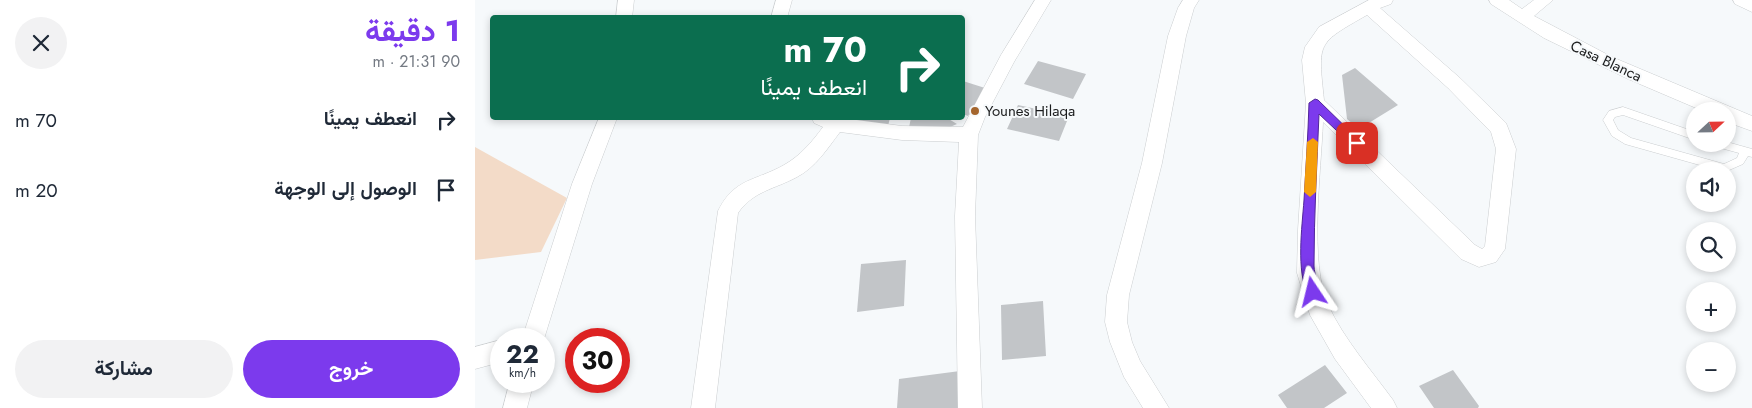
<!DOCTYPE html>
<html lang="ar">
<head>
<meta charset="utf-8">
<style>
	:root { --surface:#fff; --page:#f2f2f3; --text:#1f2937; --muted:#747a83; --accent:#7c3aed }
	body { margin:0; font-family:Jost,Vazirmatn,sans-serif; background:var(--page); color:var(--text); direction:rtl; height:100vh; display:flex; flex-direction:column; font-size:19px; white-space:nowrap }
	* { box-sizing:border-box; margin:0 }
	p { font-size:16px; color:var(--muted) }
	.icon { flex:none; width:28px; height:28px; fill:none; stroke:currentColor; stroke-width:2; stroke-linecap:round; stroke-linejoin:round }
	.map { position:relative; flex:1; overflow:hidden; direction:ltr }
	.side { display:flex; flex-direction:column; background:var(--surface); width:475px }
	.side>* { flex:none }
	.guide { position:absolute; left:15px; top:15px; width:475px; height:105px; border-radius:5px; box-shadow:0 2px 8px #0003; direction:rtl; background:#0b6e4f; color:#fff; overflow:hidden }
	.needle { width:32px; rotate:68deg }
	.controls { position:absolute; left:1211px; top:102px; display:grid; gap:10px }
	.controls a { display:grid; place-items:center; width:50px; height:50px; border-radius:50%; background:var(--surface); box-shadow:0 2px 8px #0003; font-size:25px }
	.speed { position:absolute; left:15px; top:328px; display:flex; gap:10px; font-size:25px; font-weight:700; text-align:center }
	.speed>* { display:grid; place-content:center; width:65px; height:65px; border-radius:50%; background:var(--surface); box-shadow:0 2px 8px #0003; line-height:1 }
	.speed small { font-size:12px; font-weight:400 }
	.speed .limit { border:8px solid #d22; background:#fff; color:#111 }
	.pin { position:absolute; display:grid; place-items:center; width:42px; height:42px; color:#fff; margin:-21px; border-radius:10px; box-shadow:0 2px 8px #0006 }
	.me { position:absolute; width:55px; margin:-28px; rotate:350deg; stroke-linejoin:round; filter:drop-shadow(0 0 4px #0008) }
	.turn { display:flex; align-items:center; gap:18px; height:105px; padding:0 15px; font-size:22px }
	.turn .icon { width:65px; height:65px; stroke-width:2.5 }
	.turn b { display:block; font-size:35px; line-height:42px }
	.round { display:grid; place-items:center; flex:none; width:52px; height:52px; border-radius:26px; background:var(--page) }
	.summary { display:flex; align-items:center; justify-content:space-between; height:85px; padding:0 15px }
	h1 { font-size:30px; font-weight:700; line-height:38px; color:var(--accent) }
	.button { display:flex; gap:10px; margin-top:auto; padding:10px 15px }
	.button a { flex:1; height:58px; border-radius:30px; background:var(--accent); color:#fff; font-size:20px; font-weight:700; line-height:58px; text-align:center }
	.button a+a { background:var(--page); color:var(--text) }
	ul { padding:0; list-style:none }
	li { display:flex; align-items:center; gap:15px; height:70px; padding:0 15px }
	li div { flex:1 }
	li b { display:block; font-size:19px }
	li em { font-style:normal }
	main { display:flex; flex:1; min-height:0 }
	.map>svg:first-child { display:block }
</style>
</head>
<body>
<main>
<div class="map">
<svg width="1277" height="408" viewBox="0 0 1277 408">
	<rect width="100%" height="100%" fill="#f6f9fb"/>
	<!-- green -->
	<path fill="#f3dbc8" d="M0,147L92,198L66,252L0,260Z"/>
	<!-- building -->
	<path fill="#c2c5c8" d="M563,61L611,74L598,99L549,84Z
		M880,68L923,105L884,129L872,119L867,75Z
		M488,81L510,88L493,116L488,114Z
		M543,105L594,116L584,141L532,129Z
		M386,118H415L413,126H383Z
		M436,118H472L482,124L459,134L433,132Z
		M431,260L429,306L382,312L386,264Z
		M568,301L571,356L527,360L526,305Z
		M850,365L872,393L849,408H812L803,395Z
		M978,370L1004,406L1003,408H959L944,386Z
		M485,371V408H422L424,379Z"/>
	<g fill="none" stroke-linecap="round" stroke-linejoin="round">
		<!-- service casing -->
		<g stroke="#cbced0" stroke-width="1">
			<path id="service" d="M1148,107L1220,132V140L1148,115L1140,117L1138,120L1143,130L1156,138L1249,164L1262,158L1264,153L1242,147L1240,144H1252V142L1277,149V157L1273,156L1268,164L1252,171H1246L1150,144L1137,136L1128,120L1134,111Z"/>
		</g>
		<!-- minor casing -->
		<g stroke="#cbced0" stroke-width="1">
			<path id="minor" d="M143,0H159L157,18H141Z
				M301,0H317L312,18H296Z
				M560,0H576L539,62L510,117L503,135L500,216L507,408H483L480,216L484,142L427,140L365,132C352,149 341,167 322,177C300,189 278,191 263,213L240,408H216L243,211C259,178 281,181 309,165C325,156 337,142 348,127L339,123L337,118H366L427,126L488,127L526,55Z
				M708,0H724L719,8L711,36L687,163L654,295L652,322L657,342L665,361L694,408H668L649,377L635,342L630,322L632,295L667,163L693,36L703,8Z
				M894,0H918L916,4L905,8L985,78L1031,123L1033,128L1041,149L1030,249L1021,262L1004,267L986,259L848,122C846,171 834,263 853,305C869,339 896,370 918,400L922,408H896L860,359L835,315L822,273L823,230L831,103L827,60L830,47L844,27ZM892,15L973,88L1016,132L1021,149L1010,246L1007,249L1000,245L849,100C843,42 841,44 892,15Z
				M1014,0H1034L1047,9L1059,0H1078L1059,16L1137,57L1277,116V131L1252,122V111H1228L1153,79L1069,38L1016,4Z
				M1258,0H1277V12L1260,4Z
				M124,118H142L117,184L69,339H47L97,184Z
				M26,340V362L0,369V347Z
				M35,381H59L52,408H28Z"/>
		</g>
		<!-- service -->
		<use href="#service" fill="#fff" fill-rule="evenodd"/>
		<!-- minor -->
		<use href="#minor" fill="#fff" fill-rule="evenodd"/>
	</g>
	<!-- route -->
	<path fill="#7c3aed" stroke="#51269a" d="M840,99L843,100L887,143L886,146H878L844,114C842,164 839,215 839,266C839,275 846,288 842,296L838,298L833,296C821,270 827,228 829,200C831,167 833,135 834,103Z"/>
	<!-- slow -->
	<path fill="#f59e0b" d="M838,138L843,142L841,192L835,197L829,192L832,142Z"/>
	<!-- markers -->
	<circle fill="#a4652d" stroke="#f6f9fb" stroke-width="2" cx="500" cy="111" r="5"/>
	<g text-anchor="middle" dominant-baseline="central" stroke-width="4" stroke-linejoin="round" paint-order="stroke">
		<!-- street labels -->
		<g font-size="15" fill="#1a1b1c" stroke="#f6f9fb">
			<text transform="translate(1131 61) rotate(25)">Casa Blanca</text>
		</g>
		<!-- poi labels -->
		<g font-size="15" fill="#1a1b1c" stroke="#f6f9fb" text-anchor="start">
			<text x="510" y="111">Younes Hilaqa</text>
		</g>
	</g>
</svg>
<div class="controls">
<a><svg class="needle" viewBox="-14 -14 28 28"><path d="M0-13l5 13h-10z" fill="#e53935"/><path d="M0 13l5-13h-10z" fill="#747a83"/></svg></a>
<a><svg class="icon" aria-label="sound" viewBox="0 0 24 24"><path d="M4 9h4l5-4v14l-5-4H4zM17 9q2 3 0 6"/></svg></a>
<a><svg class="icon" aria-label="search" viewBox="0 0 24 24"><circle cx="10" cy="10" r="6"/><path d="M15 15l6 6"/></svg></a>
<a>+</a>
<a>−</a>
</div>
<div class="speed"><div>22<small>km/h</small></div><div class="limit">30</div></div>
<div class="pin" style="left:882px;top:143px;background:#d93025"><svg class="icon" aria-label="arrive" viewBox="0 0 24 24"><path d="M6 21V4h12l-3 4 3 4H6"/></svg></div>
<svg class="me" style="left:838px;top:292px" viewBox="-20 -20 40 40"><path d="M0-17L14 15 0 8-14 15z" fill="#7c3aed" stroke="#fff" stroke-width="4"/></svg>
<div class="guide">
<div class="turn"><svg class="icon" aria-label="right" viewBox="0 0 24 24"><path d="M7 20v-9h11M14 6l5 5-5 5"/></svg><div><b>70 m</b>انعطف يمينًا</div></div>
</div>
</div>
<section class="side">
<div class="summary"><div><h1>1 دقيقة</h1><p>90 m · 21:31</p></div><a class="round"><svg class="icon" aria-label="close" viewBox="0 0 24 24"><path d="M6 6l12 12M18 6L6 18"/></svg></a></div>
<ul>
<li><svg class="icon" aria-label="right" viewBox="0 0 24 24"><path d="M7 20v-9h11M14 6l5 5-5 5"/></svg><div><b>انعطف يمينًا</b></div><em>70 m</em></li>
<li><svg class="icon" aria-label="arrive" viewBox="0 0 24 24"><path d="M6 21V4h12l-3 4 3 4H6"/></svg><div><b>الوصول إلى الوجهة</b></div><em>20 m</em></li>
</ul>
<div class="button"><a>خروج</a><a>مشاركة</a></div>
</section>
</main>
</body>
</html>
